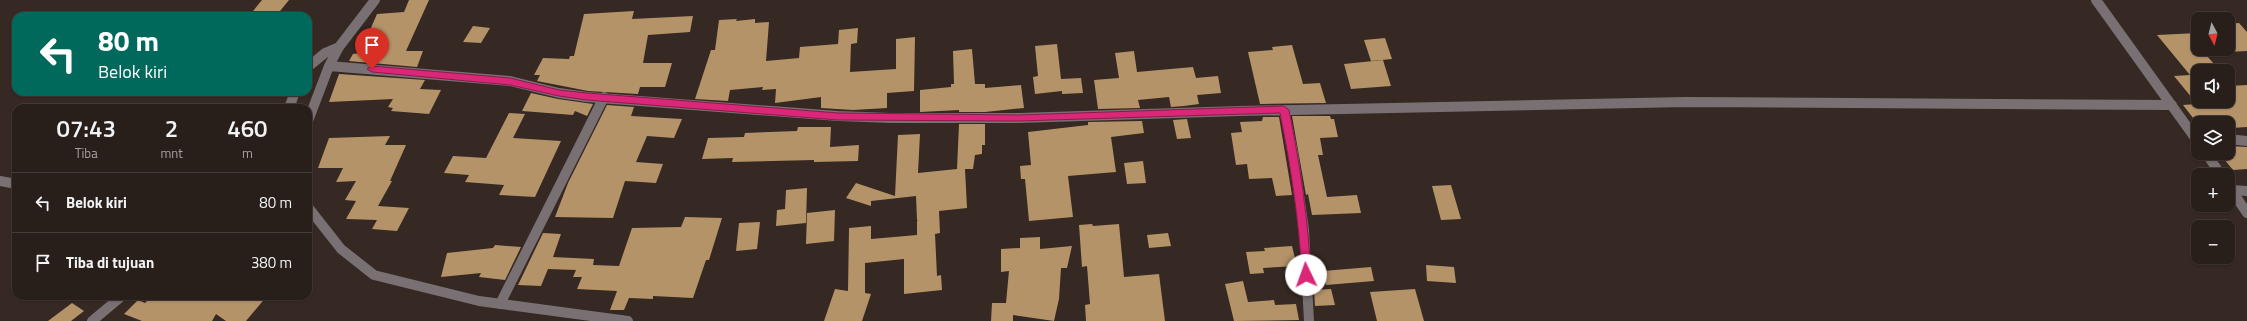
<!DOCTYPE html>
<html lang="id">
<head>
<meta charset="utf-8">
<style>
	:root { --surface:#281e1a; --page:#302723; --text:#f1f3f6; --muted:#a5a2a2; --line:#443c39 }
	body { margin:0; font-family:"Titillium Web",sans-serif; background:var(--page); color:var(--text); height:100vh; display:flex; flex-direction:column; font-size:15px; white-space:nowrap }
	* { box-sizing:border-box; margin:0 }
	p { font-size:13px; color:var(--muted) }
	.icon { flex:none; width:22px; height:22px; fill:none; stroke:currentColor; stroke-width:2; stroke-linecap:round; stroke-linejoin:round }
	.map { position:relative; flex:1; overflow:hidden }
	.side { position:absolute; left:12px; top:104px; width:300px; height:196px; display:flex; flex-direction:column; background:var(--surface); border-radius:12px; box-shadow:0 1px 3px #0004,0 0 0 1px var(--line) }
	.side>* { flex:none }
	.banner { position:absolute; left:12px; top:12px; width:300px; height:84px; border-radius:12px; box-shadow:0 1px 3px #0004,0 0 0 1px var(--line); background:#00695c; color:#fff; overflow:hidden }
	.needle { width:26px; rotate:173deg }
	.buttons { position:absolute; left:2191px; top:12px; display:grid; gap:8px }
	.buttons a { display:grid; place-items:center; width:44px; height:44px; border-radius:8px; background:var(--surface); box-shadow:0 1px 3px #0004,0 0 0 1px var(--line); font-size:20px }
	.pin { position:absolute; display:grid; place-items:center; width:34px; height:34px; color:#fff; margin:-41px -17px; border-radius:50% 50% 50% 0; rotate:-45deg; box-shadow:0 0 4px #0007 }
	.pin .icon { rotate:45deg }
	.me { position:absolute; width:44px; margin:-22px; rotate:357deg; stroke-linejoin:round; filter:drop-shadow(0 0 3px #0008) }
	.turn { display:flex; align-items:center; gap:14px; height:84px; padding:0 20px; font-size:18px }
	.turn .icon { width:52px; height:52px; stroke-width:2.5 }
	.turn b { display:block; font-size:28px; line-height:34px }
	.eta { display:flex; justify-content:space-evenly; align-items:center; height:68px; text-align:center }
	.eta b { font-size:24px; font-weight:600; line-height:28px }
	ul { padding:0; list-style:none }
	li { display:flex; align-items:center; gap:12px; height:60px; padding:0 20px; border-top:1px solid var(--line) }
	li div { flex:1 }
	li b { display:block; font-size:15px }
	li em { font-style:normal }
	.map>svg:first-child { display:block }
</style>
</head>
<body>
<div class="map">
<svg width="2247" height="321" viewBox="0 0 2247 321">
	<rect width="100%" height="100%" fill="#362822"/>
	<!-- building -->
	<path fill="#b59369" d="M262,0H289L276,16H249Z
		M409,0H429L406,51H423L417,67L349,61L353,54L360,53L377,14L404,12Z
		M634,11L632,19L693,16L690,32L648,35L643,63H672L665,87H640L638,94L588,91L537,81L540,75H534L543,58L569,59L570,56H574L584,14Z
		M737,19L736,21L755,19V23L769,22L766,61L799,58L800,47L838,44L839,30L858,28L857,43L851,44L850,72L896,69V39L915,37L914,91L887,93V108L853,110L821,108V97L775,103L776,89L762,90L763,87L730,90L728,101L695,99L711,50H715L719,20Z
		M2239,23L2247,32V51L2228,52V24Z
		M473,26L490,28L481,43L463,42Z
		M2198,33V49H2201L2214,64L2198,65V101H2228V86L2247,85V127L2232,128L2236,133H2228V123H2197L2183,105L2197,104L2174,76L2190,75L2157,35Z
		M1385,38L1392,59L1371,61L1364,40Z
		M1057,44L1061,79L1081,78L1083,93L1062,94V91L1035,94L1033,77L1038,76L1035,46Z
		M1292,45L1303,84L1320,83L1326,103L1260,104L1248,52L1273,50L1272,47Z
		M972,49L975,84H985V88L1021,85L1024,108L985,112H959V110L920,112V90L951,87V84H954L953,51Z
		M1134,51L1137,72L1193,67L1196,78L1218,76L1221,93L1197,95L1199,104L1184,106L1171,107L1169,97L1138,100L1140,108L1098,109L1094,80L1119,78L1115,53Z
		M1383,60L1391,86L1351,89L1344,64Z
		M339,74L425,80L420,89L441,90L429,114L391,111L393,108L388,107L393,99L329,102Z
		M531,93L558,99L593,104L587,116L575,111L573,115L522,111Z
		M607,105L634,107L631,116L682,119L674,138L647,136L636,162L663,164L656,183L625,181L613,218L555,217L568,183Z
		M509,113L525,114L513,138L561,141L535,197L499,195L504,185L465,182L469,175L444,173L453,156L486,158Z
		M1292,116H1330L1331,119H1334L1338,137L1320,138L1323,155H1318L1327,197L1357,195L1361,213L1312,215L1308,194L1306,195Z
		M1263,117H1279L1292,195L1276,196L1272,178L1249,179L1247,164L1236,165L1231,133L1242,132L1240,122L1262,121Z
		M1187,119L1191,138L1177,139L1173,120Z
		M1142,121L1144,133L1111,137L1116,172L1068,176L1073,217L1029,221L1025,179H1021L1020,166L1031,165L1028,132L1088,125V122Z
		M959,124H985V145H982V154L975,155L973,169H965L967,208L939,211L940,233L935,234L937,276L941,275L942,290L904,294V259L865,263V293L871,294L862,321H824L835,289L848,291L849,228L871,226V239L917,235V221H918L917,220L916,196L871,201V206L846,198L856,183L895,196L898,135L920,134L918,173L957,169Z
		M798,127H831L830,147L859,145L858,161L814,162V160L732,162L733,158L702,159L708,138L744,137L745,133L797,131Z
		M390,136L385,145H406L390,181H392L378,206L409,208L397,231L372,229L377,220L346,219L356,201L345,200L356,181L336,182L343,168H318L329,138Z
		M2228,146L2247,147V169L2233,170L2219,153H2228Z
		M1143,161L1146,183L1127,184L1124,163Z
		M1451,185L1461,219L1441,220L1432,186Z
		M807,188L806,223L776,226L777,210L785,209L786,190Z
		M835,210L834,241L806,244L807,213Z
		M685,217L722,218L709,260H706L693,298L653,296V299L629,298L624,310H610L617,291L577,289L582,277H573L576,270L548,269L541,286L518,285L543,233L561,234L553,257L594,259L593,265L619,266L632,228L681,227Z
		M760,222L757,249L736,251L739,223Z
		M1092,224L1093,226L1119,224L1124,277L1159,274L1165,321H1086L1085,305L1090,304L1087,266L1082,267L1079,225Z
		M1168,233L1171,246L1149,248L1147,235Z
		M1040,237V249L1072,246L1067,268H1061L1059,299L1054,321L1013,315V321H991L992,303H1006L1009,271L1001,272V249L1020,248V238Z
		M495,245L521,247L505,280L479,277L481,273L441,277L447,253L493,248Z
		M1292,246L1297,266L1263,268L1264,273L1250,274L1246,252L1265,251L1264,248Z
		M1426,265L1454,267L1456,283L1427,281Z
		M1371,267L1374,281L1326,285L1323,271Z
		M1243,281L1248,302L1274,300L1275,305L1296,304L1299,320L1234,321L1225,284Z
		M1331,289L1335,305L1315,306L1314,290Z
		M1415,289L1424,321H1377L1370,292Z
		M152,296H267L246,321H226L216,314L212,321H142L124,314L138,300L145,303Z
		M72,303L84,311L71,321H48Z"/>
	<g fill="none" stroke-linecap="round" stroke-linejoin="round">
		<!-- minor -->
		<path stroke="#787072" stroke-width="10" d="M2096,0L2198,142
			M329,66L510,81L559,93L587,97L838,116L891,118H1019L1240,111L1686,102L2172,105
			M308,67L325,53L339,47L375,0
			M289,108L295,92
			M1284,110L1293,153L1304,230L1309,321
			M308,121L329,66L339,47
			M2228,139L2247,141
			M2206,153L2221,175
			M0,181L16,184
			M2228,185L2247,213
			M2231,190L2247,191
			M308,207L341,249L374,275L479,301L628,321
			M500,304L604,97
			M92,321L122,296"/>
	</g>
	<!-- route -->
	<path fill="#db2777" stroke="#8e194d" d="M372,66L510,78L559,90L587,93L838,113L1019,115L1284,106L1289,110C1300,165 1308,219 1311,275L1306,280L1302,275C1299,221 1291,167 1280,113L1019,121L838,120L587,100L559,96L510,85L372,72L367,69Z"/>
</svg>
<div class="buttons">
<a><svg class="needle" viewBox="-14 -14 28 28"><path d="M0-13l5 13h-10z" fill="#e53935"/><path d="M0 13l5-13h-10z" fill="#a5a2a2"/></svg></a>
<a><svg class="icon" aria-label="sound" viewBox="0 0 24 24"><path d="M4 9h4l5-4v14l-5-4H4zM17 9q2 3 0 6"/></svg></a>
<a><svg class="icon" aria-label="layers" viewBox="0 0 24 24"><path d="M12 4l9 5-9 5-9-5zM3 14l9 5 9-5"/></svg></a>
<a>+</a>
<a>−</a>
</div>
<div class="pin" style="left:372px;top:69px;background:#d93025"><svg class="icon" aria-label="arrive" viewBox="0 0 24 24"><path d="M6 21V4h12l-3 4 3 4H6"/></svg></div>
<svg class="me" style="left:1306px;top:275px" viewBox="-20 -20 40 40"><circle r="19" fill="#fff"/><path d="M0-13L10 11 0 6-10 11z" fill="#db2777"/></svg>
<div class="banner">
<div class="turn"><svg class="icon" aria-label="left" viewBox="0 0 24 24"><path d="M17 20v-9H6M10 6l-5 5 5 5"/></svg><div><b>80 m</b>Belok kiri</div></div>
</div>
<section class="side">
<div class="eta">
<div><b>07:43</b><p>Tiba</p></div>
<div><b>2</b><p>mnt</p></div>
<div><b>460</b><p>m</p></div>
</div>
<ul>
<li><svg class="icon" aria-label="left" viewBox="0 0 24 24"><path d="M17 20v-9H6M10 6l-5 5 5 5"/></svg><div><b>Belok kiri</b></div><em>80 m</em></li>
<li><svg class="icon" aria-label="arrive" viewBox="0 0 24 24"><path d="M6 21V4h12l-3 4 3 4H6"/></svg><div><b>Tiba di tujuan</b></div><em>380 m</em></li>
</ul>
</section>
</div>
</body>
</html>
